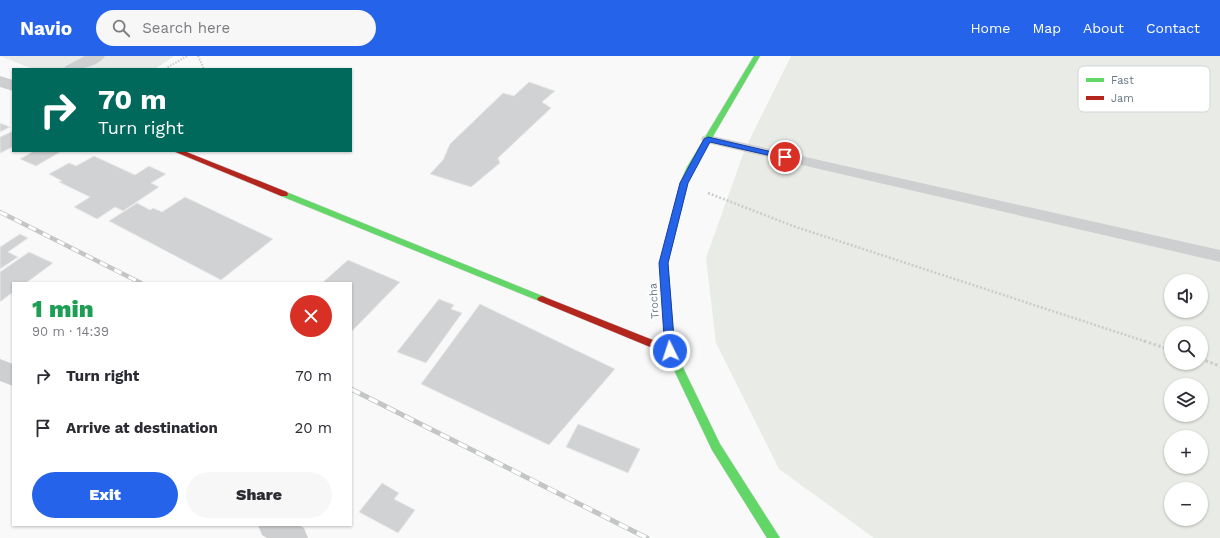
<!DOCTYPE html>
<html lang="en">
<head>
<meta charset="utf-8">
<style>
	:root { --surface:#fff; --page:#f7f7f7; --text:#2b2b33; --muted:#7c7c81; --accent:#2563eb }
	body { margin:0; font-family:"Work Sans",sans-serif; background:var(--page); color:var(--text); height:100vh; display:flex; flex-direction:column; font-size:15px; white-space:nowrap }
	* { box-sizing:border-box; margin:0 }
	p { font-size:13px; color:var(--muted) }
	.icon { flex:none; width:22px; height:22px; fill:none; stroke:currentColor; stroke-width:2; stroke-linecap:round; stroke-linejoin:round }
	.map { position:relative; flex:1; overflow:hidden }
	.drawer { position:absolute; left:12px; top:226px; width:340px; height:244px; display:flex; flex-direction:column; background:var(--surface); border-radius:0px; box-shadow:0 1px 3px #0004 }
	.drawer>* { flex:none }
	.top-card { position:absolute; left:12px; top:12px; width:340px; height:84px; border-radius:0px; box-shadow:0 1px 3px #0004; background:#00695c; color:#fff; overflow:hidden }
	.fabs { position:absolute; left:1164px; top:218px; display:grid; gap:8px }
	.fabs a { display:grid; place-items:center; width:44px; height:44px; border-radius:50%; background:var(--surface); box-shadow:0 1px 3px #0004; font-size:20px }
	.pin { position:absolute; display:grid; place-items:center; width:34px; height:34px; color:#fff; margin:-17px; border:2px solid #fff; border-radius:50%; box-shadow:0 1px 4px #0007 }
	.me { position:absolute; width:44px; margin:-22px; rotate:356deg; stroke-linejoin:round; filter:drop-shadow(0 0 3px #0008) }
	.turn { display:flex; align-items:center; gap:14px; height:84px; padding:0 20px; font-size:18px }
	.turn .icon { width:52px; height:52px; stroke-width:2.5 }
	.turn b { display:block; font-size:28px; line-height:34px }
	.round { display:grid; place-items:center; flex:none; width:42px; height:42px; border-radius:21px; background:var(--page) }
	.summary { display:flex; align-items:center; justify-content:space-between; height:68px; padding:0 20px }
	h1 { font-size:24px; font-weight:800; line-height:30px; color:#1e9e55 }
	.button { display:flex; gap:8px; margin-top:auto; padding:8px 20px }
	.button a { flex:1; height:46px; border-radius:24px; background:var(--accent); color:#fff; font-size:16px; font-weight:800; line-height:46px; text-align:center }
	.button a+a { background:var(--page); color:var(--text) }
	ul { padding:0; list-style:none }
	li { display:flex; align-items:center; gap:12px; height:52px; padding:0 20px }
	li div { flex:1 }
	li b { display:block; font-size:15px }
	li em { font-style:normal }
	header { display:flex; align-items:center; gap:24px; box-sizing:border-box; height:56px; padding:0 20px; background:var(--accent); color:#fff }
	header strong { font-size:19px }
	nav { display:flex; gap:22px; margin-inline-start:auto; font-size:14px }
	.search { width:280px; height:36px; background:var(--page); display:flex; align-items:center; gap:10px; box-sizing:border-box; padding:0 14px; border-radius:22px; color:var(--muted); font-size:15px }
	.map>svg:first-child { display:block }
</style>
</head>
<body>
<header>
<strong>Navio</strong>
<div class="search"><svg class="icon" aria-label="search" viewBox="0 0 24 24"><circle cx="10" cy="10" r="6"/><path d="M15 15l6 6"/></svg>Search here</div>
<nav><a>Home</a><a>Map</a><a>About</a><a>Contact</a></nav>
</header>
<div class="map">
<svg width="1220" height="482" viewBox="0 0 1220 482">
	<rect width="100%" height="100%" fill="#f9f9f9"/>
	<!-- built -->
	<path fill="#e8e9e9" d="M0,0H174L155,13H33Z"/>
	<!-- green -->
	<path fill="#e8ebe6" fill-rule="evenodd" d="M791,0H1220V482H874L779,413L716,287L706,202L745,93ZM1171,225H1201V255H1171ZM1171,277H1201V307H1171ZM1171,329H1201V359H1171ZM1171,381H1201V411H1171ZM1171,433H1201V463H1171Z"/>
	<!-- building -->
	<path fill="#d0d2d3" stroke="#e8e8e8" d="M529,26L555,35L542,46L551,52L498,102L500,107L471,131L430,118L443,104L450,88L503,37L514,40Z
		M0,67L10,71L0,76Z
		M13,75V91L0,97V81Z
		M34,95H62L36,110L20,103Z
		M94,100L135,119L149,110L166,118L151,127L159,131L123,155L115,151L97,163L74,151L90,141L59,126L62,125L49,118L69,107L76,110Z
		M185,141L273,183L221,224L109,165L137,147L150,154L153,152L162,156Z
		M20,178L28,182L8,196L18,201L0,213V191Z
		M29,196L53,207L26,227H13V236L0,246V216Z
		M348,204L400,226L351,276V227H322Z
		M439,243L454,249L451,253L462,257L426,307L397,296Z
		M480,248L615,313L549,389L421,328Z
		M578,368L640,393L628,417L566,391Z
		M382,427L399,437L394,443L415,454L398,477L359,456Z"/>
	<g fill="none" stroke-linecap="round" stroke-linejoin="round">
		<!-- fast casing -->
		<g stroke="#d5d6d7" stroke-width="1">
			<path id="fast" d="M754,0H760L695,111L688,127L668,207L675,295L720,388L780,482H767L712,394L665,295L660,207L680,127L687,111Z
				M284,135L545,241L547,243L545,245H539L281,140L280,138L281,136Z"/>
		</g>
		<!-- jam casing -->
		<g stroke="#d5d6d7" stroke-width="1">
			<path id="jam" d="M173,95H184L287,136L288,138L287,140H281Z
				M542,240L673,292L675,295L673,298L670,299L667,298L539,245L537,243L539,241Z"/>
		</g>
		<!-- path-far2 -->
		<path stroke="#cbcccd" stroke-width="2" stroke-dasharray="1.5 1.5" stroke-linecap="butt" d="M198,0L204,13
			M165,13L187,0"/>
		<!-- path-far1 -->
		<path stroke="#cbcccd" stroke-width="2.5" stroke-dasharray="2 2" stroke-linecap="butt" d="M708,137L793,170L1147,286"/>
		<!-- path -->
		<path stroke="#cbcccd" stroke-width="3" stroke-dasharray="2.5 2.5" stroke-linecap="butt" d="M1144,285L1171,294
			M1201,303L1220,310"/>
		<!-- lane -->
		<path fill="#cecfd0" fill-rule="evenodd" d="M708,79L1220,194V206L703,86L701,83L703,80Z"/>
		<!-- street -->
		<path fill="#cecfd0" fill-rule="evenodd" d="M85,0H105C96,13 77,13 63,13L66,10Z
			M0,20L13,24V35L0,31Z
			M0,303L13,308V330L0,325Z
			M258,469H299L304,472L308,482H267L262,479Z"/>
		<!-- fast -->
		<use href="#fast" fill="#63d668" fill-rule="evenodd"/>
		<!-- jam -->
		<use href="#jam" fill="#b3261e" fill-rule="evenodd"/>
		<!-- rail-far1 casing -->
		<g stroke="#c3c5c6" stroke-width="4.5">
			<path id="rail-far1" d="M0,156L141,227"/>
		</g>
		<!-- rail casing -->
		<g stroke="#c3c5c6" stroke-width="5">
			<path id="rail" d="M351,333L647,482"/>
		</g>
		<!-- rail-far1 -->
		<use href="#rail-far1" stroke="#fff" stroke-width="3" stroke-dasharray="8" stroke-linecap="butt"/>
		<!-- rail -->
		<use href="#rail" stroke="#fff" stroke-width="3.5" stroke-dasharray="10" stroke-linecap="butt"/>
	</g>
	<!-- route -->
	<path fill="#2563eb" stroke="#184099" d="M708,81L785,99L789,101L785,103L710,86L688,127L668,207L675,295L673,298H666L665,295L659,207L680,127L704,83Z"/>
	<g text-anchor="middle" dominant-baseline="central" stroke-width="4" stroke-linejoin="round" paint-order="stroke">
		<!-- street labels -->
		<g font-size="11" fill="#657683" stroke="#fff">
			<text transform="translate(654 245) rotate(-94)">Trocha</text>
		</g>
	</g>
	<!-- legend -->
	<rect x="1078" y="10" width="132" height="46" rx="6" fill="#fff" stroke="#d1d6da" stroke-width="1"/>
	<rect x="1086" y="22" width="18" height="4" fill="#63d668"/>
	<rect x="1086" y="40" width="18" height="4" fill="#b3261e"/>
	<g font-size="11" fill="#657683">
		<text x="1111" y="28">Fast</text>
		<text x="1111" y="46">Jam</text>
	</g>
</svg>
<div class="fabs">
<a><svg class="icon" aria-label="sound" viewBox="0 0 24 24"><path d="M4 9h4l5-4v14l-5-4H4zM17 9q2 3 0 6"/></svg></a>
<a><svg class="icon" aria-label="search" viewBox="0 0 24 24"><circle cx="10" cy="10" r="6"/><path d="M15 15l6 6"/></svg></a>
<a><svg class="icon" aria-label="layers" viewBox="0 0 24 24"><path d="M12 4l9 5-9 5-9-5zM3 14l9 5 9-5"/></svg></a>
<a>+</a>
<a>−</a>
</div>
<div class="pin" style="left:785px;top:101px;background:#d93025"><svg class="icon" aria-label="arrive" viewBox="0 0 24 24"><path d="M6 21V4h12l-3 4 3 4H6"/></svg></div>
<svg class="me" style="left:670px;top:295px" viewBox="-20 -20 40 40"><circle r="17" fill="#2563eb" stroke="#fff" stroke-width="3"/><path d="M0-11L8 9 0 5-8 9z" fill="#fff"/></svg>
<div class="top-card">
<div class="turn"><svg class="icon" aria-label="right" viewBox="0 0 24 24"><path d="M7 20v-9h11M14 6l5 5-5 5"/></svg><div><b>70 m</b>Turn right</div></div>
</div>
<section class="drawer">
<div class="summary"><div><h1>1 min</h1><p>90 m · 14:39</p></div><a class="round" style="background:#d93025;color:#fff"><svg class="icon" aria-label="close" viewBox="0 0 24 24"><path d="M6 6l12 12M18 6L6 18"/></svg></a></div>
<ul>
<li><svg class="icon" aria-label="right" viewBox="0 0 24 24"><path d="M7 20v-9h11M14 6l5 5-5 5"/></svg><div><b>Turn right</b></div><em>70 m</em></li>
<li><svg class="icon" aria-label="arrive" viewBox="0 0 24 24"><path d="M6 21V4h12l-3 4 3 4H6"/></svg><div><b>Arrive at destination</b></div><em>20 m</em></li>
</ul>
<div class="button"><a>Exit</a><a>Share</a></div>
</section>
</div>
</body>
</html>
